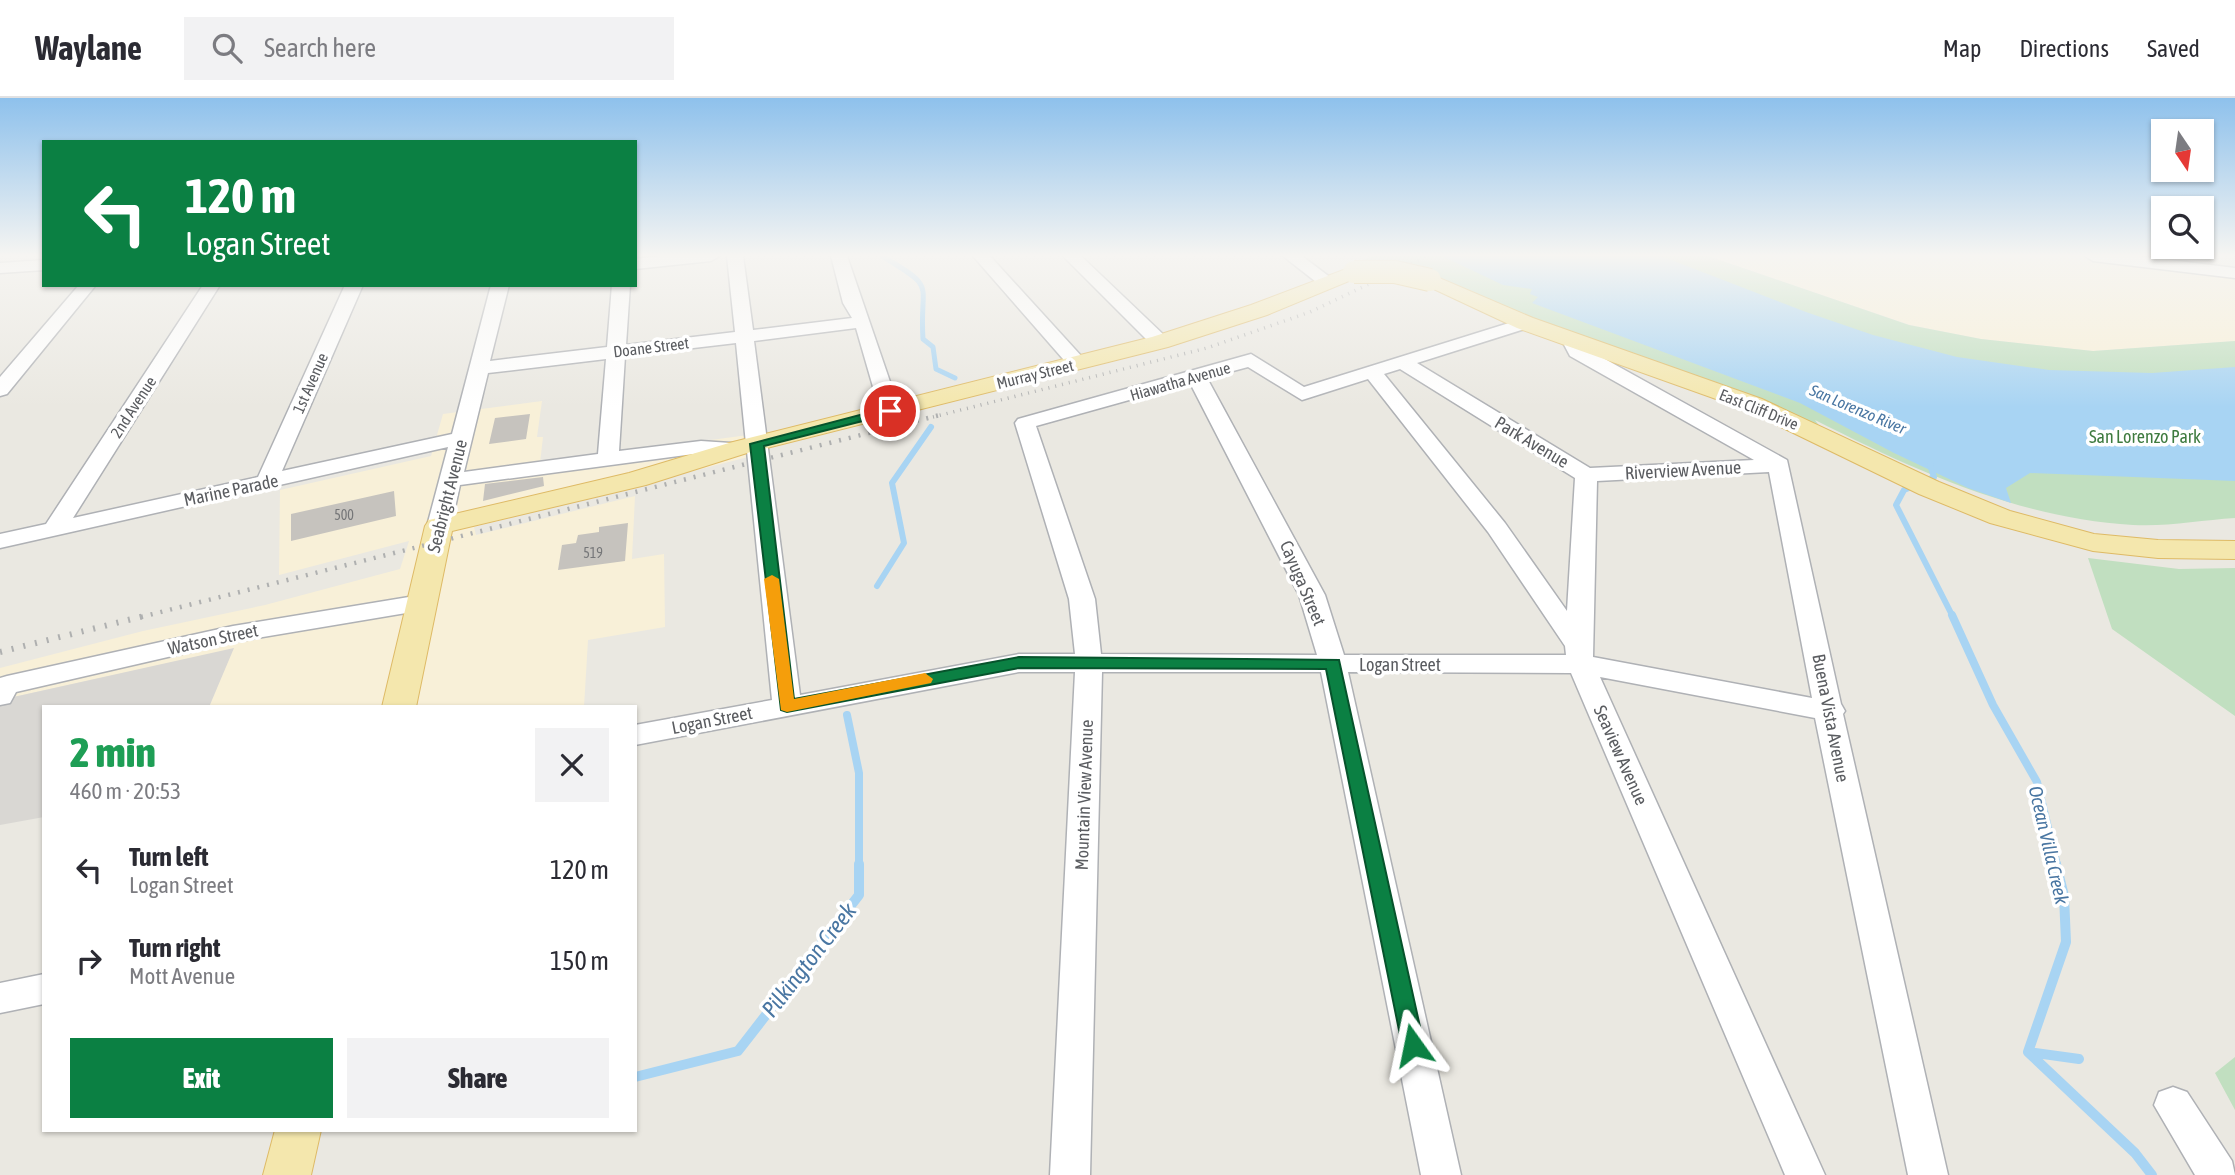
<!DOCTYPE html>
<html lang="en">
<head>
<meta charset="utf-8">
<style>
	:root { --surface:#fff; --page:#f2f2f3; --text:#2b2b33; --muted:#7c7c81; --line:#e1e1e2; --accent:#0b8043 }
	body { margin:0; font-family:"Asap Condensed",sans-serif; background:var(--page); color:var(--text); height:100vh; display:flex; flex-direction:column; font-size:26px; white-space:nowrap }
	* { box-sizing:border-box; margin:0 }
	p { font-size:23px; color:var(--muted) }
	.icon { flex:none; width:38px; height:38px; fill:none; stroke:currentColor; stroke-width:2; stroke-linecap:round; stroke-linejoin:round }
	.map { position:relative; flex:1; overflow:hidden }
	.panel { position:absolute; left:42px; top:607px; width:595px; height:427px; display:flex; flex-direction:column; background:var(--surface); border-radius:0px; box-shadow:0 2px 5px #0004 }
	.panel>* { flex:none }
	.top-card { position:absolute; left:42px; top:42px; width:595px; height:147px; border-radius:0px; box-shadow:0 2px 5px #0004; background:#0b8043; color:#fff; overflow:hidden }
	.needle { width:46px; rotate:167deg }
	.fabs { position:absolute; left:2151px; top:21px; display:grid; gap:14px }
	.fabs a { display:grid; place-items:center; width:63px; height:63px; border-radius:0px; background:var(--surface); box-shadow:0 2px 5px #0004; font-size:35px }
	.pin { position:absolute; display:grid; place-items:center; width:60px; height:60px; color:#fff; margin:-30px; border:4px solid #fff; border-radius:50%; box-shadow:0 2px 7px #0007 }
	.me { position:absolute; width:77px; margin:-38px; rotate:348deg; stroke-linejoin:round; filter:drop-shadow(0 0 5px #0008) }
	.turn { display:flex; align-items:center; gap:24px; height:147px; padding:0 28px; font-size:32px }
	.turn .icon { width:91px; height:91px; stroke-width:2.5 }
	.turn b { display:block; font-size:49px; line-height:60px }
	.round { display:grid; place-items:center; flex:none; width:74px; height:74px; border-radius:0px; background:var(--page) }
	.overview { display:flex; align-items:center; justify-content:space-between; height:119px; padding:0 28px }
	h1 { font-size:42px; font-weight:800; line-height:52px; color:#1e9e55 }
	.action { display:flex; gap:14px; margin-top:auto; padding:14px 28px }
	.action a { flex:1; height:80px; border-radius:0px; background:var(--accent); color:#fff; font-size:28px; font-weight:800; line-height:80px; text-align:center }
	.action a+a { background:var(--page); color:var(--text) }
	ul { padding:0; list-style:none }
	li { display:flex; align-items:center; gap:21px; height:91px; padding:0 28px }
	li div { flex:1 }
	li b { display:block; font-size:26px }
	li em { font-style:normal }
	header { display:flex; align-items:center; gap:42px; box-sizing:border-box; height:98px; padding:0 35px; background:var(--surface); border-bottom:2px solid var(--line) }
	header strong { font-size:33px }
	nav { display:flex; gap:38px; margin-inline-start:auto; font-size:24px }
	.search { width:490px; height:63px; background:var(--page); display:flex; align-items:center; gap:18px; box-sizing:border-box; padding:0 24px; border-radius:0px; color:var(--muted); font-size:26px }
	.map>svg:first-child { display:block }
</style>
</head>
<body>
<header>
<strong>Waylane</strong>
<div class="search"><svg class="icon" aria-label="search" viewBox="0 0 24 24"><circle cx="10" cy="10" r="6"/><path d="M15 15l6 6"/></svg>Search here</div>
<nav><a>Map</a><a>Directions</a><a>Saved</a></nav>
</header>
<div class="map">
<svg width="2235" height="1077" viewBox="0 0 2235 1077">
	<rect width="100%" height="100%" fill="#eae8e1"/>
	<!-- commercial -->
	<path fill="#f8f0d8" d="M1708,158H2141L2235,171V243L2093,253L1981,241L1910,227Z
		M542,303L537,339H543L540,365L748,337L752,358L474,429L476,437L635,398L632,461L664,456L665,529L588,542L584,609H209L233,551L0,602V570L143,533L265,507L400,471L409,443L279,477L280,392L431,358L443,316Z"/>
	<!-- industrial -->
	<path fill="#d9d7d3" d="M234,550L209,609H44V719L0,727V602Z"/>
	<!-- green -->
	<path fill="#c1dfc0" d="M1374,158H1708L1909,227L1981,241L2093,253L2235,243V420C2202,422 2166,429 2133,427C2018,420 1916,373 1815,322L1820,329L1543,227C1486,195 1422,179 1359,163Z
		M2088,460L2179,471L2235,470V618L2112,531Z
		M2235,959V1012L2215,975Z"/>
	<!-- water -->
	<path fill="#a8d4f3" d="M1442,158H1661L1806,214L1873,237L1957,259L2049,272L2152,275L2235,269V383L2030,375L2006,390L2011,405L1968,390L1894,355L1800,305L1532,205L1538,199L1530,196L1532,191L1503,187Z"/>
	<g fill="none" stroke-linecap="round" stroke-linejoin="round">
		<!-- stream-far3 -->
		<path stroke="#a8d4f3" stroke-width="5" d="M882,158C939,192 919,183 923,241L933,249L936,271L955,280"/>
		<!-- stream-far2 -->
		<path stroke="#a8d4f3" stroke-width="6" d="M1930,366L1934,379L1904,392L1896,407L1953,519
			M877,488L904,445L892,385L931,329"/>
		<!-- stream-far1 -->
		<path stroke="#a8d4f3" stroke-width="8" d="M1952,517L1993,607L2037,684L2057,767
			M847,617L859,675V767"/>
		<!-- stream -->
		<path stroke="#a8d4f3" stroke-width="10" d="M2056,766L2064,798L2066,844L2028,954L2135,1055L2152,1077
			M2028,954L2079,961
			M635,979L738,953L859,797V766"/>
	</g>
	<!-- building -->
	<path fill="#c6c3be" d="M530,316L526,341L489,346L495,320Z
		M543,379L544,388L483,403L485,386Z
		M394,393L396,418L291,443V416Z
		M628,425L625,463L558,472L562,447L576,445L578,437L599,434V429Z"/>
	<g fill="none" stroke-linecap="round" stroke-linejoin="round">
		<!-- minor casing -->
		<g stroke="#afb1b5" stroke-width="3">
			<path id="minor" d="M661,158H719L711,163L635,171V161Z
				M727,158H743L753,232L852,220L843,205L831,158H847L900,313L890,319L880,313L856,230L754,243L800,597L1019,556H1075L1069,501L1015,325L1018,321L1251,256L1304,289L1525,220L1531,221L1534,225L1531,229L1417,265L1590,370L1754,362L1570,258L1561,241L1563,237H1577L1585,250L1787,362L1841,606L1845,613L1843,616L1948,1077H1908L1815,620L1600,579L1825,1077H1785L1571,575L1348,574L1461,1077H1421L1321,574H1102L1090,1077H1050L1075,574H1019L635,647V627L772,602L747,353L738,356L701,355L460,387L451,428L447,433H431L427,428L448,349L0,450V436L46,426L203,187H220L73,420L258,379L345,187H363L282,373L452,336L491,187H509L490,263L607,249L612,187H630L626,247L735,234ZM736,245L746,346L701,343L619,353L625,258ZM606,261L598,356L464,374L488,275ZM1248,269L1302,302L1368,281L1488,434L1565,548L1566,557H1344L1325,497L1207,280ZM1400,271L1575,380L1567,513L1505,425L1384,276ZM1190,285L1299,497L1317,557L1101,556L1095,501L1036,328ZM1769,374L1812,600L1593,559L1597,383Z
				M973,158H990L1084,261L1087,265L1084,269H1070Z
				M1063,158H1081L1167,240L1169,244L1167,248H1153Z
				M1283,158H1302L1335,183L1332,187H1320Z
				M2085,158H2137L2235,170V180L2093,163Z
				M44,162V172L0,175V165Z
				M79,187H96L7,296L0,298V279Z
				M421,497L430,499L434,505L430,511L233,544L16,594L10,605L0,607V580L7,578L233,528Z
				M44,876V906L0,915V885Z
				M2173,989L2187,994L2232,1063L2235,1077H2195L2154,1007L2159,994Z"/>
		</g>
		<!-- major casing -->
		<g stroke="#deba66" stroke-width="2">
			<path id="major" d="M1354,168L1361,170L1364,174L1361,178L1267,217L1168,249L747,355L646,387L452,433L416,609H382L425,428L429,422L629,375L729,345L1152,239L1251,207Z
				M1430,176L1533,220L1762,301L1939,384L2010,413L2094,436L2158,442L2235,443V461L2158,460L2093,453L1990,425L1919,396L1744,311L1517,230L1423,186L1420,182L1423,178Z
				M275,1032H321L311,1077H263Z"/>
		</g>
		<!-- minor -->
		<use href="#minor" fill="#fff" fill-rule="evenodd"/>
		<!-- major -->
		<use href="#major" fill="#f4e7ad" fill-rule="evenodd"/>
		<!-- rail-far2 -->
		<path stroke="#afb0b0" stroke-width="3.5" stroke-dasharray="1 6" stroke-linecap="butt" d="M933,319L1207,250L1310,214L1428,158"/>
		<!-- rail-far1 -->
		<path stroke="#afb0b0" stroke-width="4.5" stroke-dasharray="2 8" stroke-linecap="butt" d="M141,519L940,317"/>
		<!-- rail -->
		<path stroke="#afb0b0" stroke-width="6" stroke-dasharray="2 10" stroke-linecap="butt" d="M0,554L148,517"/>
		<!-- major-bridge casing -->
		<g stroke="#deba66" stroke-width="24" stroke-linecap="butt">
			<path id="major-bridge" d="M1354,174H1395L1430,182"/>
		</g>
		<!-- major-bridge -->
		<use href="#major-bridge" stroke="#f4e7ad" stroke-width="22"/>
	</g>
	<!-- sky -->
	<linearGradient id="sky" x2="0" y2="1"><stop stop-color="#8ec1ec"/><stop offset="0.51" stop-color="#f6f5f2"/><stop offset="1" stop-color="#f6f5f2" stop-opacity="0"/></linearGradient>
	<rect width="2235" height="309" fill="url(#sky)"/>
	<!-- route -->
	<path fill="#0b8043" stroke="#07532c" stroke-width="2" d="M890,309L896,313L894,315L764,348L794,601L1019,559L1339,562L1424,947L1421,954L1413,957L1405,954L1402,947L1326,571L1019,570L787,614L781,612L750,346Z"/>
	<!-- slow -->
	<path fill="#f59e0b" d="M772,477L779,481L794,601L925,575L933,581L931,585L787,614L781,612L764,481Z"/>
	<g text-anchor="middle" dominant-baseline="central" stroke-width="7" stroke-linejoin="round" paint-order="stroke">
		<!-- number labels -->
		<g font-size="14" fill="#757678">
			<text x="344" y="417">500</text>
			<text x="593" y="455">519</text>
		</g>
		<!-- far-street labels -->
		<g font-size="16" fill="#5a5c60" stroke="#fff">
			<text transform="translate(651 249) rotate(-7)">Doane Street</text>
			<text transform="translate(1035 276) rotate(-14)">Murray Street</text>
			<text transform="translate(1180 283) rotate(-16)">Hiawatha Avenue</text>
			<text transform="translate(310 285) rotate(-66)">1st Avenue</text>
			<text transform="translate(133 309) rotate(-57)">2nd Avenue</text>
			<text transform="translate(1759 311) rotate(22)">East Cliff Drive</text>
		</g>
		<!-- far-water labels -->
		<g font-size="16" font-style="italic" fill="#4976a2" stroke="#fff">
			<text transform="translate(1858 311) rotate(23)">San Lorenzo River</text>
		</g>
		<!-- park labels -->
		<g font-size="18" fill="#3e7b3f" stroke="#fff">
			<text x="2145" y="338">San Lorenzo Park</text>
		</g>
		<!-- street labels -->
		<g font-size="18" fill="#5a5c60" stroke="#fff">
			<text transform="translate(1532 344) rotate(31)">Park Avenue</text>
			<text transform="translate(1683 372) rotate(-3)">Riverview Avenue</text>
			<text transform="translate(231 392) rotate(-12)">Marine Parade</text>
			<text transform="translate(447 398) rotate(-76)">Seabright Avenue</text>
			<text transform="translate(1303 485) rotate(67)">Cayuga Street</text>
			<text transform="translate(213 541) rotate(-12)">Watson Street</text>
			<text x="1400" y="566">Logan Street</text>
			<text transform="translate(1831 620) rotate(79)">Buena Vista Avenue</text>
			<text transform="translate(712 622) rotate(-11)">Logan Street</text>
			<text transform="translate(1621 657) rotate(66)">Seaview Avenue</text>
			<text transform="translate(1084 697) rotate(-88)">Mountain View Avenue</text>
		</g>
		<!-- water labels -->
		<g font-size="19" font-style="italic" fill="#4976a2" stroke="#fff">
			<text transform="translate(2049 747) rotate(77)">Ocean Villa Creek</text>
		</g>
		<!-- near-water labels -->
		<g font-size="23" font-style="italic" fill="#4976a2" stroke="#fff">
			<text transform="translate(809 862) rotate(-52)">Pilkington Creek</text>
		</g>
	</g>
</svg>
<div class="fabs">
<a><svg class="needle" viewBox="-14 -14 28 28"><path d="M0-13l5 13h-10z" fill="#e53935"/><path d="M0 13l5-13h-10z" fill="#7c7c81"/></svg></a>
<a><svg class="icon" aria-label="search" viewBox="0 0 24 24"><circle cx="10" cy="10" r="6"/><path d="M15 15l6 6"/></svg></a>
</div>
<div class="pin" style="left:890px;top:313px;background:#d93025"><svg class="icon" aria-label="arrive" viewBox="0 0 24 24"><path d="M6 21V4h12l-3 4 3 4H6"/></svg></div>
<svg class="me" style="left:1413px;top:947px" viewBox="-20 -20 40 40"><path d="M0-17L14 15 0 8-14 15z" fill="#0b8043" stroke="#fff" stroke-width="4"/></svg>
<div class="top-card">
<div class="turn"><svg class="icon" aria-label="left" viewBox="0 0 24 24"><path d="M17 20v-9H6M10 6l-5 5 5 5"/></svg><div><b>120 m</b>Logan Street</div></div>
</div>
<section class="panel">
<div class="overview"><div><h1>2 min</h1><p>460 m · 20:53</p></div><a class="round"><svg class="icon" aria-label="close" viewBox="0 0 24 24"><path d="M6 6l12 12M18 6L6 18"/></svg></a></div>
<ul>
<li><svg class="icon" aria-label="left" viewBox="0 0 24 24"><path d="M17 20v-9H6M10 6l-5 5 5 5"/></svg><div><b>Turn left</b><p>Logan Street</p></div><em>120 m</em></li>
<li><svg class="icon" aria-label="right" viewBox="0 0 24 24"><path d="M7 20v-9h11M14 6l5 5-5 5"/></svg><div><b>Turn right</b><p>Mott Avenue</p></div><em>150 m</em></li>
</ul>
<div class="action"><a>Exit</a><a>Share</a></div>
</section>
</div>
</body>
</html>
